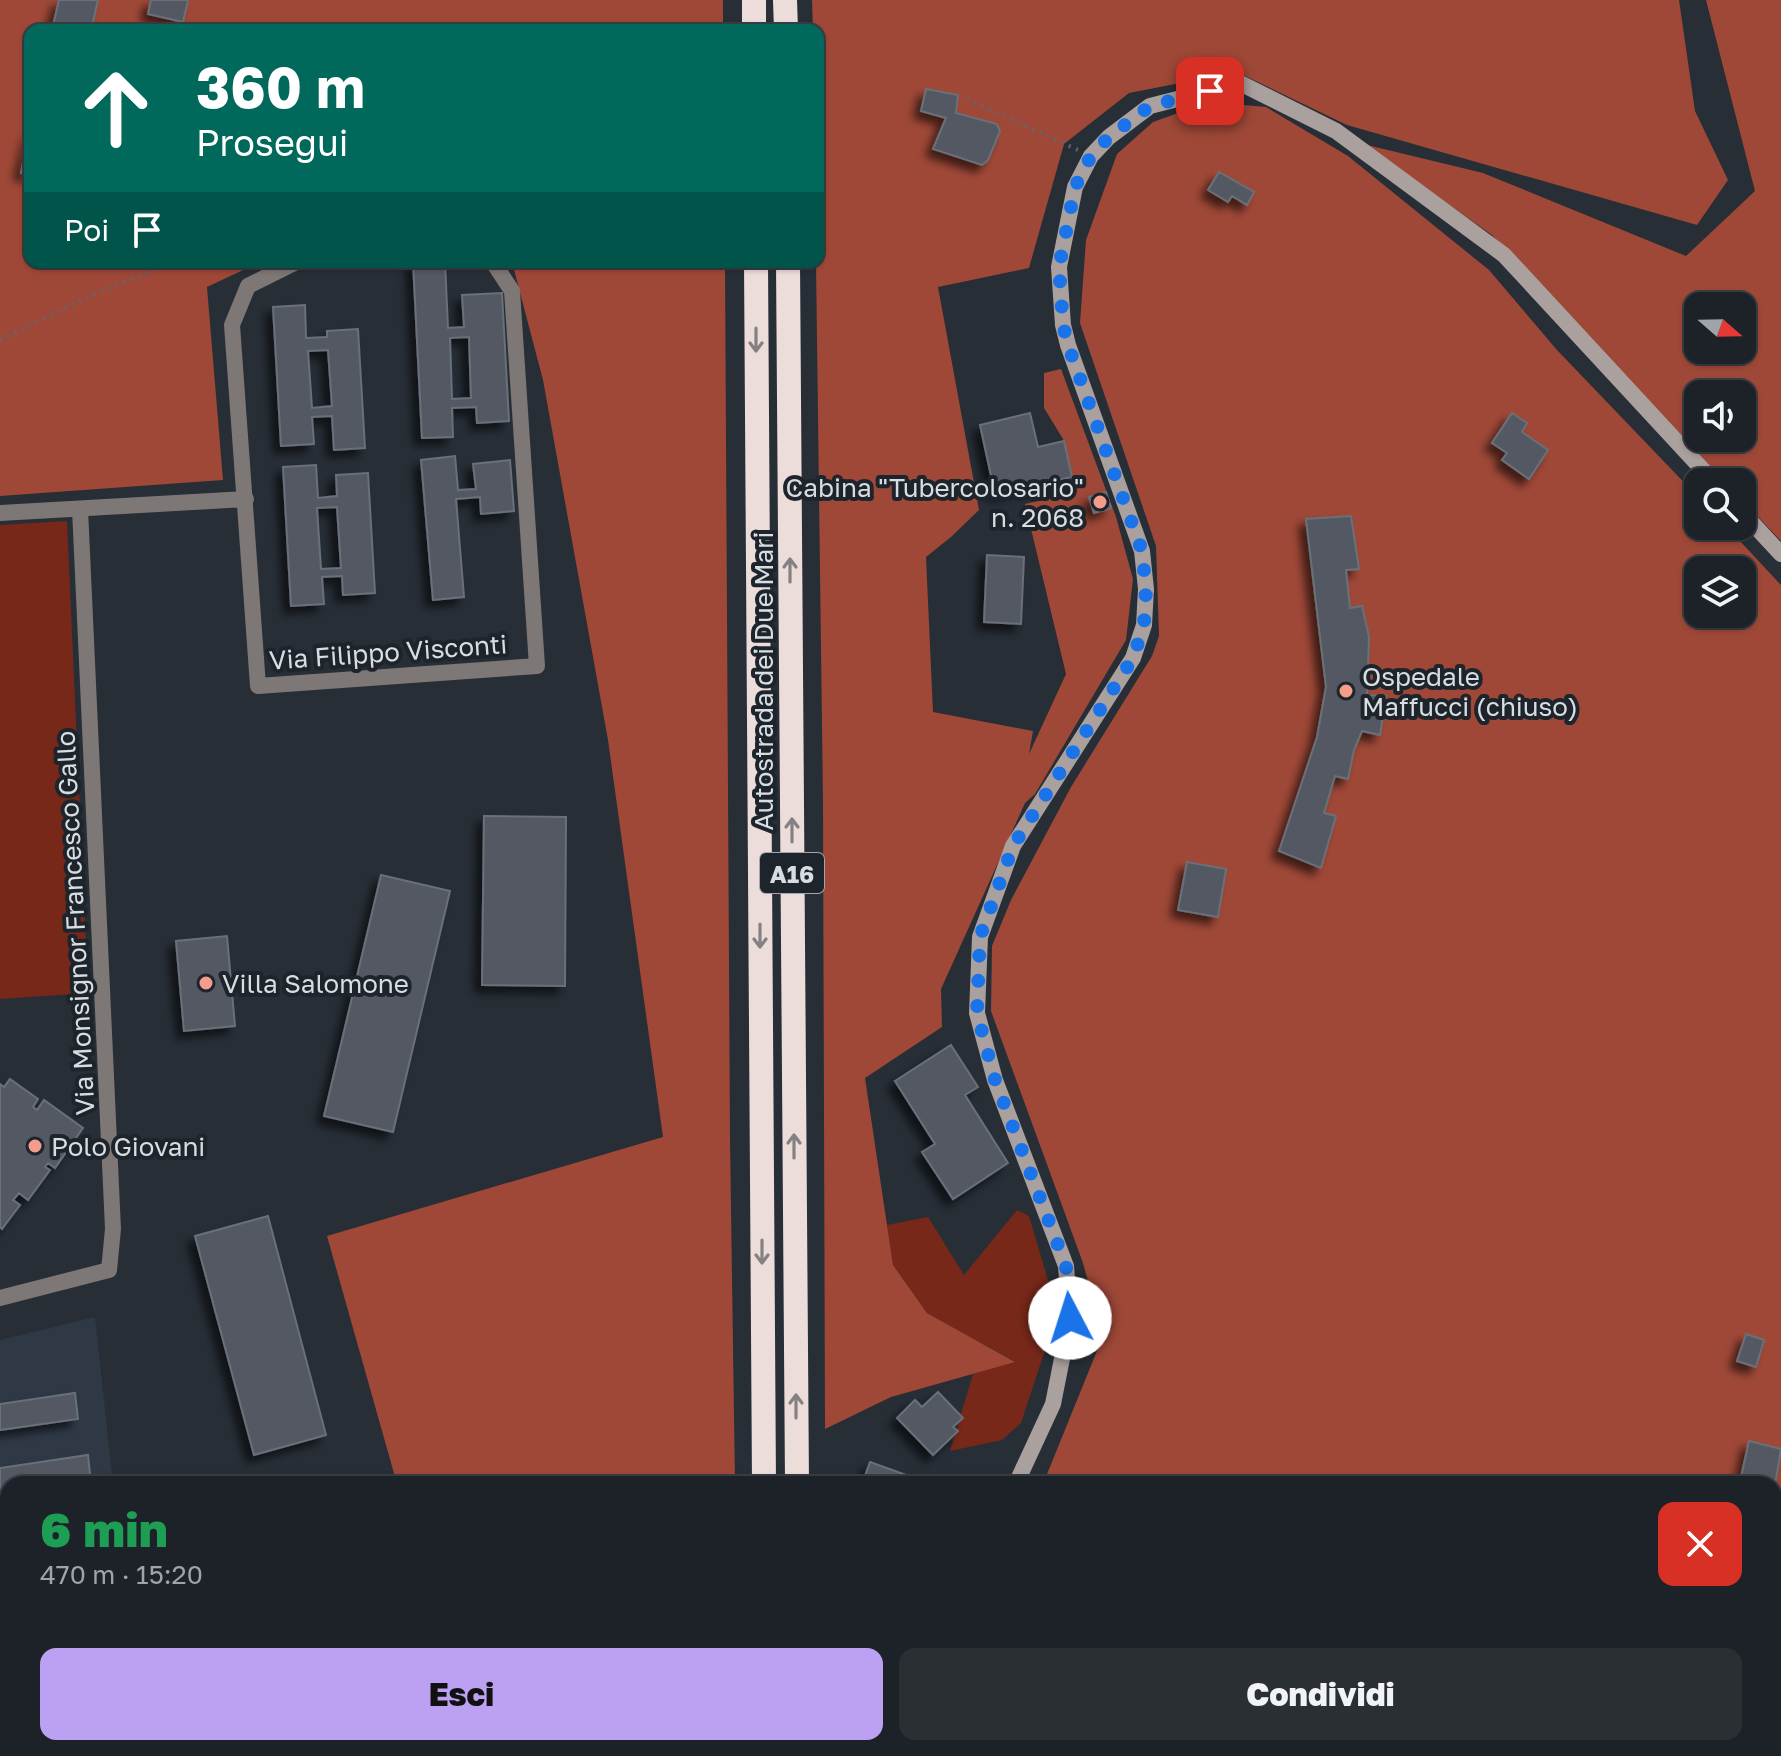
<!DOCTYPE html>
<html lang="it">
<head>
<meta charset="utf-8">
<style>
	:root { --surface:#1d2228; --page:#2a2f34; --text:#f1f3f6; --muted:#a0a4a8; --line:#3b3f45; --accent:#bca0f2 }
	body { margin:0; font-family:"Golos Text",sans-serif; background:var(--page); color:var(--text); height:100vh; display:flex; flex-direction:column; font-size:30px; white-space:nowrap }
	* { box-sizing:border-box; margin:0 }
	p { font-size:26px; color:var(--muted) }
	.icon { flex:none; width:44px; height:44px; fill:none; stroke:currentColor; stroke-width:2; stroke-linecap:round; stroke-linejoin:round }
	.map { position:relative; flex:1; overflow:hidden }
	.panel { position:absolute; left:0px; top:1476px; width:1782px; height:280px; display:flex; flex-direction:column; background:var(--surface); border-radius:24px 24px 0 0; box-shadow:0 2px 6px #0004,0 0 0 2px var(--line) }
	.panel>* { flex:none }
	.top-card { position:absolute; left:24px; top:24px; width:800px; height:244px; border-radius:16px; box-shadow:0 2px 6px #0004,0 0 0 2px var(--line); background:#00695c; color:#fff; overflow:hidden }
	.needle { width:52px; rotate:110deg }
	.buttons { position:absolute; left:1684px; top:292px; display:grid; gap:16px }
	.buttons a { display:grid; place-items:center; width:72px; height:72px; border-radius:16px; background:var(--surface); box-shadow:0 2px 6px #0004,0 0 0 2px var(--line); font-size:40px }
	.pin { position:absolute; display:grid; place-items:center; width:68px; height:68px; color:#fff; margin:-34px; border-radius:16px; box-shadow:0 4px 12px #0006 }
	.me { position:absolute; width:88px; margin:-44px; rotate:355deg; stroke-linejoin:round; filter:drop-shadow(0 0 6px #0008) }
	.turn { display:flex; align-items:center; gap:28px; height:168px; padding:0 40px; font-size:36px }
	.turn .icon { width:104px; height:104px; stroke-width:2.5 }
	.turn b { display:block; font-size:56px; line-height:68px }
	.then { display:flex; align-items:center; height:76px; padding:0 40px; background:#0003; gap:16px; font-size:30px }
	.round { display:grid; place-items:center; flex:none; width:84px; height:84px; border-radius:16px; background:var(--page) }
	.overview { display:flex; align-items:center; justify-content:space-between; height:136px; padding:0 40px }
	h1 { font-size:48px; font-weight:800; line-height:60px; color:#1e9e55 }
	.primary-button { display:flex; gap:16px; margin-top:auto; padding:16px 40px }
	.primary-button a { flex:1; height:92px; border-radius:16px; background:var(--accent); color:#111; font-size:32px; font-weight:800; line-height:92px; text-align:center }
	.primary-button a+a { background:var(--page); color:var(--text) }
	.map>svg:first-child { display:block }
</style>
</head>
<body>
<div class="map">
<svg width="1781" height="1756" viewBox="0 0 1781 1756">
	<defs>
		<filter id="shadow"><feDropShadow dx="-7" dy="7" stdDeviation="4" flood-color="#0009"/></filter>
	</defs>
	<rect width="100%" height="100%" fill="#272e36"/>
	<!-- built -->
	<path fill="#2f3946" d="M95,1317L113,1484H8V1748H77L62,1756H0V1340Z"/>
	<!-- green -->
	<path fill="#782819" d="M67,521L88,993L0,999V525Z
		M1017,1210L1029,1216L1051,1290L1047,1344L1021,1423L1002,1440L950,1451L973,1374L1014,1361L927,1313L893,1265L887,1225L928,1217L964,1275Z"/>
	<!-- forest -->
	<path fill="#9f4837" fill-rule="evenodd" d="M0,0H723V30H30V262H260L207,287L223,480L0,496Z
		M812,0H1679L1695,111L1728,180L1697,225L1347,125L1237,72L1129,93L1064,144L1029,268L938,287L979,510L951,537L926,557L933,712L1033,731L1029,754L1066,674L1025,504L1074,493L1063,439L1044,408V373L1061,369L1116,517L1133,579L1126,640L1035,794L1025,803L941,989L942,1027L865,1078L893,1265L927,1313L1015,1362L891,1397L825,1429L823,803L816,262H818V30H813Z
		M1706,0H1781V541L1742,500V482H1725L1492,235L1363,144L1483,173L1686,256L1755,191ZM1698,306H1742V350H1698ZM1698,394H1742V438H1698Z
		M1209,102L1266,107L1348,156L1489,270L1557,350L1698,497V526H1726L1781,585V1616L1774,1627V1484H1043L1103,1336L1083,1263L991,1011L992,946L1011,900L1071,787L1152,656L1159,636L1156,546L1080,323L1086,240L1117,154L1153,122ZM1698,570H1742V614H1698Z
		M512,262H725L730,1138L735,1484H397L327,1236L663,1137L608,740L543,380Z
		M479,1748H740V1756H483Z
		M919,1748H1716L1712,1756H915Z"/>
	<!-- building -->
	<path fill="#525962" stroke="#687079" stroke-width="2" fill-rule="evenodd" filter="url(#shadow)" d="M59,0H98L91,30H52Z
		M151,0H188L183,22L148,14Z
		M926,89L958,95L956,113L997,124L1000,131L988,160L982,165L933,149L946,118L921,111Z
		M30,130V175L21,173Z
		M1219,172L1254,192L1247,205L1232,196L1228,202L1208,190Z
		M413,262H445L448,328L464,327L462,295L502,293L509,421L477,423L476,407L452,408L453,437L422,438ZM469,337L471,398L452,399L450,338Z
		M305,305L306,338L327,337V331L358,329L365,448L334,450L332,416L312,417L314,444L281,446L273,307ZM328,350L332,406L312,408L308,351Z
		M1030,413L1038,447L1064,441L1072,477L995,494L980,425Z
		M1512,413L1527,423L1522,432L1548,450L1529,479L1502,460L1507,453L1492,443Z
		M455,456L458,490L476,489L473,464L510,460L514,511L481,514L480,497L456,499L464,597L433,600L421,460Z
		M316,465L318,498L337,496L336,475L368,473L375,593L343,595L342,576L322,577L324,604L291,606L283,467ZM337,507L341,568L321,569L317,508Z
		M1106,492L1111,508L1094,513L1089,497Z
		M1351,516L1359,569L1346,570L1350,608L1362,606L1369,637L1367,695L1386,696L1380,735L1362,731L1354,750L1348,779L1335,776L1324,813L1336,816L1321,868L1279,851L1317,737L1326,687L1306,519Z
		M987,555L1024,557L1021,624L984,622Z
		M484,816L566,817L565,986L482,985Z
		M1187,862L1226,869L1218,917L1178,910Z
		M381,875L450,891L393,1132L324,1116Z
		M227,936L235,1026L184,1031L176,941Z
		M951,1045L978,1087L965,1095L1008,1163L953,1199L922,1152L935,1144L895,1081Z
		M10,1079L38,1099L33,1107L37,1110L44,1100L83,1128L55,1168L48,1163L45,1167L50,1170L28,1200L19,1193L13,1200L20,1205L2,1229L0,1227V1084L4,1087Z
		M268,1216L326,1435L254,1455L195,1236Z
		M1746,1334L1764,1340L1756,1367L1737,1361Z
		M938,1392L963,1418L953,1427L958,1431L933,1455L897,1418L915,1400L922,1407Z
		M75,1393L78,1419L0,1430V1404Z
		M1749,1441L1781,1449L1775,1485L1741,1477Z
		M88,1455L91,1484H8V1505L0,1506V1468Z
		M870,1462L912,1477L909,1484H862Z
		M8,1557V1596L0,1597V1559Z
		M215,1748H275L279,1756H220Z
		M409,1748H458L463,1756H414Z"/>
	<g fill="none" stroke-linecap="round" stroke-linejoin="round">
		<!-- path -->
		<path stroke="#60666d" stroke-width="4" stroke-dasharray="2 6" stroke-linecap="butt" d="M967,99L1078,150
			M0,340L87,297L174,262"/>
		<!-- service -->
		<path stroke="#7d7775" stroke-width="8" d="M382,1748L386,1756
			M321,1756L335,1748"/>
		<!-- minor -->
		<path stroke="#7d7775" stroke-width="16" d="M296,262L248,286L232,325L258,686L537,666L512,291L493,262
			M0,513L246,499
			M0,1298L109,1270L113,1229L80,509
			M1774,1643L1781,1630
			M1723,1756L1727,1748"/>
		<!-- secondary -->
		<path stroke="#aaa09e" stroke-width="16" d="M1742,512L1781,554
			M1016,1484L1053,1404L1070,1318L1066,1266L995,1080L977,1013L980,937L1013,846L1133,658L1144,625L1146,589L1142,551L1068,345L1063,325L1059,267L1075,187L1091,156L1109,137L1150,106L1240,83L1336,131L1504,255L1714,482
			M880,1756L884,1748"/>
		<!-- motorway -->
		<path stroke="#ecddda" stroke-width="24" d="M754,0V30
			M785,0L786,30
			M756,262L764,1484
			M788,262L797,1484
			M766,1748V1756
			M800,1748V1756"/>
	</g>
	<!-- one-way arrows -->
	<defs><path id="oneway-shaft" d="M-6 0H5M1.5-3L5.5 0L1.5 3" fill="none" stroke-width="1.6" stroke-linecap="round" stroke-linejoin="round" transform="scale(2)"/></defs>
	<g stroke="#858083">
		<use href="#oneway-shaft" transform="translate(756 340) rotate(90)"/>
		<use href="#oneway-shaft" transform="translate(790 570) rotate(-90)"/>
		<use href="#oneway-shaft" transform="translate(792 830) rotate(-90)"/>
		<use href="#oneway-shaft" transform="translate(760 936) rotate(90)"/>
		<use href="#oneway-shaft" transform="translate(794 1146) rotate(-90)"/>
		<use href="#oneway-shaft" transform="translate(762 1252) rotate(90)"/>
		<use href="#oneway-shaft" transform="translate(796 1406) rotate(-90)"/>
	</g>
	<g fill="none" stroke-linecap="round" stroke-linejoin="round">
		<!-- route -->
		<path stroke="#1a73e8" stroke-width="14" stroke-dasharray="0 25.2" d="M1070,1318L1066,1266L995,1080L977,1013L980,937L1013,846L1133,658L1144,625L1146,589L1142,551L1068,345L1063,325L1059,267L1075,187L1091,156L1109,137L1150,106L1210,91"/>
	</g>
	<!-- markers -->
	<g fill="#f49d8b" stroke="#1e242c" stroke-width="3">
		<circle cx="1100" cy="502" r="8"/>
		<circle cx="1346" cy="691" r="8"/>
		<circle cx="206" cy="983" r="8"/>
		<circle cx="35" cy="1146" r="8"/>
	</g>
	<g text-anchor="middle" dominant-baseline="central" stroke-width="8" stroke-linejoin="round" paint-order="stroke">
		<!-- shield labels -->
		<rect fill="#1e242c" stroke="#a0a6ab" stroke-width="2" x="760" y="853" width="64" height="40" rx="6"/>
		<g font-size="24" font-weight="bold" fill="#d8dde2">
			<text x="792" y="873">A16</text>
		</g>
		<!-- poi labels -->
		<g font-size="26" fill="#d8dde2" stroke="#1e242c" text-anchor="start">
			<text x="1084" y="487" text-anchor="end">Cabina "Tubercolosario"<tspan x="1084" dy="30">n. 2068</tspan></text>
			<text x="1362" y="676">Ospedale<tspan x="1362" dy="30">Maffucci (chiuso)</tspan></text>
			<text x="222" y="983">Villa Salomone</text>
			<text x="51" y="1146">Polo Giovani</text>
		</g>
		<!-- street labels -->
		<g font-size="26" fill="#d8dde2" stroke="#1e242c">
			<text transform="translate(388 652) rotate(-4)">Via Filippo Visconti</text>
			<text transform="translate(763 681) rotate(-90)">Autostrada dei Due Mari</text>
			<text transform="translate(75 923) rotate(-93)">Via Monsignor Francesco Gallo</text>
		</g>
	</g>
</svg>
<div class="buttons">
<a><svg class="needle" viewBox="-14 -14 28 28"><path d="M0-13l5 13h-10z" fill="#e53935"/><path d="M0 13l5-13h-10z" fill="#a0a4a8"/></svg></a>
<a><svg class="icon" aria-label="sound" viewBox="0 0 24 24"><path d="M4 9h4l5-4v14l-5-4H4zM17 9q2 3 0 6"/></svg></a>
<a><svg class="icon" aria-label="search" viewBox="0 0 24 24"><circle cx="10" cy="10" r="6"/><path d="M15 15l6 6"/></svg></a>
<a><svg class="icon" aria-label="layers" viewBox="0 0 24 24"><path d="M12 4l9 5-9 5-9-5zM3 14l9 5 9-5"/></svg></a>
</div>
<div class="pin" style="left:1210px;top:91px;background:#d93025"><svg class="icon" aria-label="arrive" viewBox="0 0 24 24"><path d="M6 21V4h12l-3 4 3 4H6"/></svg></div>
<svg class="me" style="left:1070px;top:1318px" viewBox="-20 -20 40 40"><circle r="19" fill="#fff"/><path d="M0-13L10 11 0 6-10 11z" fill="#1a73e8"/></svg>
<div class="top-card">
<div class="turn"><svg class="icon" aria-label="ahead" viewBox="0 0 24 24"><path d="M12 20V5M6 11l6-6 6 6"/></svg><div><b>360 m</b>Prosegui</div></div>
<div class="then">Poi<svg class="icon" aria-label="arrive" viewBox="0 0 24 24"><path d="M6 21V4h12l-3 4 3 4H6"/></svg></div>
</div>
<section class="panel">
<div class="overview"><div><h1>6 min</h1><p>470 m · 15:20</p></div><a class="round" style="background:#d93025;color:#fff"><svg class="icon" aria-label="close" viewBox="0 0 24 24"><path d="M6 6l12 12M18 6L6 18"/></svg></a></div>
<div class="primary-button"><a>Esci</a><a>Condividi</a></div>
</section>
</div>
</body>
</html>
